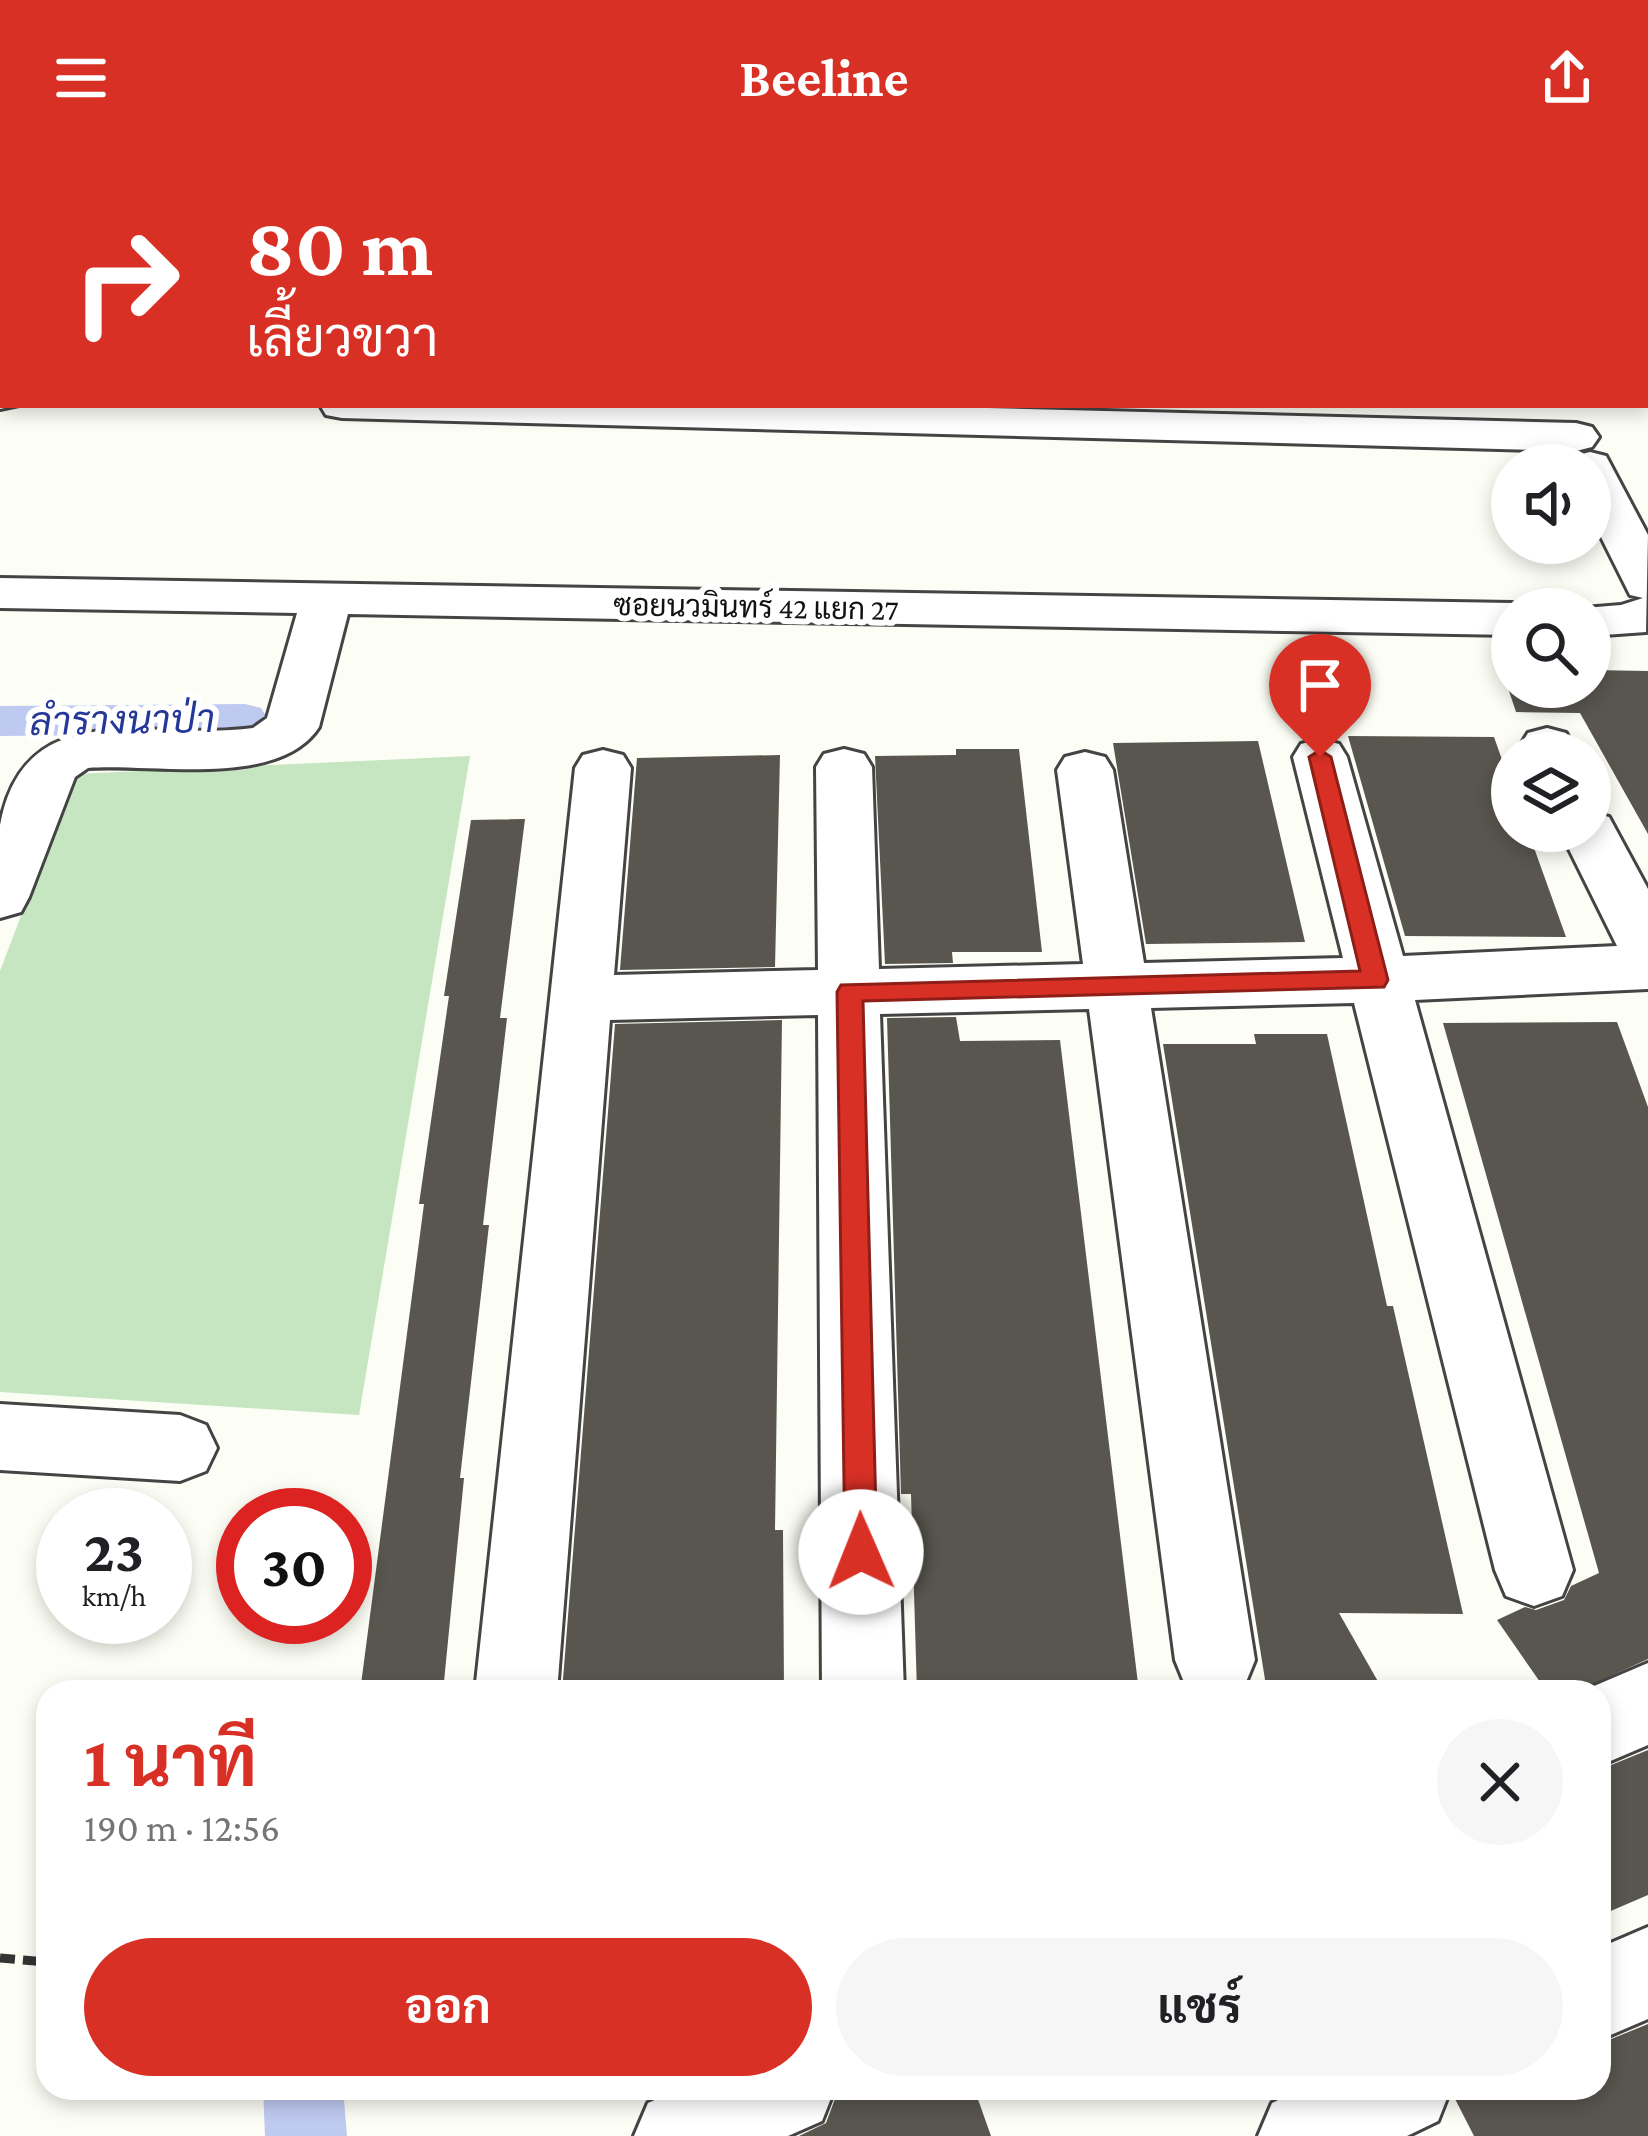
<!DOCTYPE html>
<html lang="th">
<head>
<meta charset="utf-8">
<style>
	:root { --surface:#fff; --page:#f6f6f6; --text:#202124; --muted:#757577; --accent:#d93025 }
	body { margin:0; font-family:"Crimson Pro",Sarabun,serif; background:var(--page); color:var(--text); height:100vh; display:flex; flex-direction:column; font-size:45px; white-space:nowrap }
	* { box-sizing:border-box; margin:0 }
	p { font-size:39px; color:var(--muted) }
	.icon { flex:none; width:66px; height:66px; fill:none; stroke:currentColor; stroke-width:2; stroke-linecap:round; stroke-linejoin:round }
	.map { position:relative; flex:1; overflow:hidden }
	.details { position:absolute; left:36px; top:1524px; width:1575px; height:420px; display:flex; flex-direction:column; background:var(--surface); border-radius:36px; box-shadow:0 6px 18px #0003 }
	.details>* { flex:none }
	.banner { position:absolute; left:0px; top:0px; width:1650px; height:252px; box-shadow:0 6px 18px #0003; background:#d93025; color:#fff; overflow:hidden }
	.controls { position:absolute; left:1491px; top:288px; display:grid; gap:24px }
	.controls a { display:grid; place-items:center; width:120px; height:120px; border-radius:50%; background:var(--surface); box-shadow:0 6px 18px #0003; font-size:60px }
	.speed { position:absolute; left:36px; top:1332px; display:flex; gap:24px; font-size:60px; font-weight:700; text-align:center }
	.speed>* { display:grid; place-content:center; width:156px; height:156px; border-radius:50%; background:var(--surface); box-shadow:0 6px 18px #0003; line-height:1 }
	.speed small { font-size:30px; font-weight:400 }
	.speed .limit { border:18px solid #d22; background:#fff; color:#111 }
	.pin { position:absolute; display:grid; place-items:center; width:102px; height:102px; color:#fff; margin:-123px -51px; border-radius:50% 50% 50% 0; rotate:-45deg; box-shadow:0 0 12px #0007 }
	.pin .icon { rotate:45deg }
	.me { position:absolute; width:132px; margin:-66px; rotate:359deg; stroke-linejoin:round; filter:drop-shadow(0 0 9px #0008) }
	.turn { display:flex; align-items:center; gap:42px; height:252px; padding:0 48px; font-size:54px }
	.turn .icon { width:156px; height:156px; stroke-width:2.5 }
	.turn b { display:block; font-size:84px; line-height:102px }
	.round { display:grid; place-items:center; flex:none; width:126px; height:126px; border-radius:63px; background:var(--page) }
	.summary { display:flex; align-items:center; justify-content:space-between; height:204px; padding:0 48px }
	h1 { font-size:72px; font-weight:700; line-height:90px; color:var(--accent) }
	.cta { display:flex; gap:24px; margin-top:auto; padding:24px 48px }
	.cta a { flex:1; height:138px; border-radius:72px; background:var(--accent); color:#fff; font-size:48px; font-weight:700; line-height:138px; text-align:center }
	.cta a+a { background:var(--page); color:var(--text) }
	header { display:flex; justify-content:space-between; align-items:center; height:156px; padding:0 48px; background:var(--accent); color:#fff; font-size:54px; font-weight:700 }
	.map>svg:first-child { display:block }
</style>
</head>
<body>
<header><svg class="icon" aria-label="menu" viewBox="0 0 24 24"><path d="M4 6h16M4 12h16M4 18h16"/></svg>Beeline<svg class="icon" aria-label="share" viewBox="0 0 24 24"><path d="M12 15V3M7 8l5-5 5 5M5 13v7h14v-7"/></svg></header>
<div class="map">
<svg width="1648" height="1980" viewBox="0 0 1648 1980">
	<rect width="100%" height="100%" fill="#fcfef5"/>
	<!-- green -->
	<path fill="#c5e6c1" d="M470,600L359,1259L0,1236V815L75,618Z"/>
	<!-- water -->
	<path fill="#bfcaf1" stroke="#4d64c0" stroke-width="3" d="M0,0H400L3,3V136Z"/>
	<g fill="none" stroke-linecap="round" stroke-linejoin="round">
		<!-- canal -->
		<path fill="#bfcaf1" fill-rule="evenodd" d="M245,548L261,552L268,563L261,574L245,578L0,580V550Z
			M263,1932H343L347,1980H265Z"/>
	</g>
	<!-- building -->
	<path fill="#58564e" d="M1501,511L1512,512V531H1590V514L1648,515V678L1580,557L1516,556Z
		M1348,580L1494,581L1512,632V675H1528L1566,781L1405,780Z
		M1258,585L1305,786L1146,788L1113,587Z
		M956,593H1019L1042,796H952L953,807L885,808L875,600L956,599Z
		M780,599L775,811L620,814L637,602Z
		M525,663L500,862H507L483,1069H489L460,1322H464L443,1536H360L424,1048H419L449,840H444L471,664Z
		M956,861L960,885L1060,884L1139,1536H917L911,1338H901L887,862Z
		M782,864L775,1374H783L784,1536H562L615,868Z
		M1617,866L1648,951V1503L1576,1536H1547L1497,1464L1525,1451L1536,1454L1564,1444L1571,1430L1599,1417L1443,867Z
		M1254,878H1327L1387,1150H1393L1463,1458L1339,1457L1384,1536H1267L1163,888H1256Z
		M1648,1594V1739L1599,1760V1614Z
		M1648,1868V1980H1474L1453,1939L1455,1932H1599V1888Z
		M839,1932H974L991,1980H799L826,1967Z"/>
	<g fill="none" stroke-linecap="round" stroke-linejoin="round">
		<!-- minor casing -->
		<g stroke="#444" stroke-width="6">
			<path id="minor" d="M1167,0H1205L1206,3H1168Z
				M0,227L3,249H19L0,253Z
				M320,249H866L1576,267L1592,271L1599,281L1592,291L1576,295L342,262L326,259Z
				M1590,296L1606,300L1648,379L1646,476L1590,480V453H1572L1621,449L1643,442L1630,439L1590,359V309H1567L1574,300Z
				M0,422L1512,447L1531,453H1512V479L348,458L319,571C279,633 153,607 88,612L75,621L29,741L21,756L0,762C0,732 0,698 0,669C25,534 155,586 253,572L267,562L297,457L0,452Z
				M1547,572L1566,577L1577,597H1523L1520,590L1528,577Z
				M1320,583L1339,588L1347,601L1403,800L1617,790L1560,675H1590V656L1609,661L1648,733V833L1415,844L1573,1414L1562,1440L1534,1450L1506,1440L1495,1414L1354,847L1151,852L1255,1504L1244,1531L1232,1536L1186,1531L1175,1504L1089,853L880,858L904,1536H822L818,859L610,864L557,1536H475L575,612L583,599L603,594L623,599L631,612L614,819L818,814L816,611L824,598L844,593L864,598L872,611L879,813L1083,808L1057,614L1065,601L1085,596L1105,601L1113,614L1144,807L1343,802L1293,601L1301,588Z
				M0,1248L180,1259L206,1269L217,1292L206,1315L180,1325L0,1314Z
				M1648,1507V1589L1599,1610V1536H1580Z
				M1648,1771V1863L1599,1884V1792Z
				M681,1932H835L822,1965L788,1980H634L648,1947Z
				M1303,1932H1451L1438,1965L1407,1980H1258L1272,1947Z"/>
		</g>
		<!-- path -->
		<path stroke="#333" stroke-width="9" stroke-dasharray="15 8" stroke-linecap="butt" d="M0,1802L48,1806"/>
		<!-- minor -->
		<use href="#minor" fill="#fff" fill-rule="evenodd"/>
	</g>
	<!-- route -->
	<path fill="#d93025" stroke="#8d1f18" stroke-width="3" d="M1320,594L1331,601L1388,824L1384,831L863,845L877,1396L872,1406L861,1411L849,1406L845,1396L837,836L841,829L1360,815L1309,601Z"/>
	<g text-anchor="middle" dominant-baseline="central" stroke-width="12" stroke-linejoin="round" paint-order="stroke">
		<!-- far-street labels -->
		<g font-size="30" fill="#111" stroke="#fff">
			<text transform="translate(756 451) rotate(1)">ซอยนวมินทร์ 42 แยก 27</text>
		</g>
		<!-- water labels -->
		<g font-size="39" font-style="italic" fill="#253797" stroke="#fff">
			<text transform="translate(122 564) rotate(-1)">ลำรางนาป่า</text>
		</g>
	</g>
</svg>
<div class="controls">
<a><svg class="icon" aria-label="sound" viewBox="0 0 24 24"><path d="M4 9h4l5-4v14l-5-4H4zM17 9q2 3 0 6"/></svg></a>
<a><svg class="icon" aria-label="search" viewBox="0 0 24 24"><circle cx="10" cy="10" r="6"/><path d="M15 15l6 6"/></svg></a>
<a><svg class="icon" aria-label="layers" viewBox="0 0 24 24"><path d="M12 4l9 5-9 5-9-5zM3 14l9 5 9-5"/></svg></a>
</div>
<div class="speed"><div>23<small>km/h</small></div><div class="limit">30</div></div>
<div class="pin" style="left:1320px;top:601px;background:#d93025"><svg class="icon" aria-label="arrive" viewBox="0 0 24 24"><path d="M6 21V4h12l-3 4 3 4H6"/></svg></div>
<svg class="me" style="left:861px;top:1396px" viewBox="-20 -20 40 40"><circle r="19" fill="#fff"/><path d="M0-13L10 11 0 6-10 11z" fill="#d93025"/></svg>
<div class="banner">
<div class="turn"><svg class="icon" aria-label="right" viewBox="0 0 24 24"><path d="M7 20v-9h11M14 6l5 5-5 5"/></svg><div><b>80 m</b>เลี้ยวขวา</div></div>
</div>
<section class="details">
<div class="summary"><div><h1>1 นาที</h1><p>190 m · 12:56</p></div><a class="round"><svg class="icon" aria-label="close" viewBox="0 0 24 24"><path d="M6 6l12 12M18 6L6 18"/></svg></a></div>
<div class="cta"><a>ออก</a><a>แชร์</a></div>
</section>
</div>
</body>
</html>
